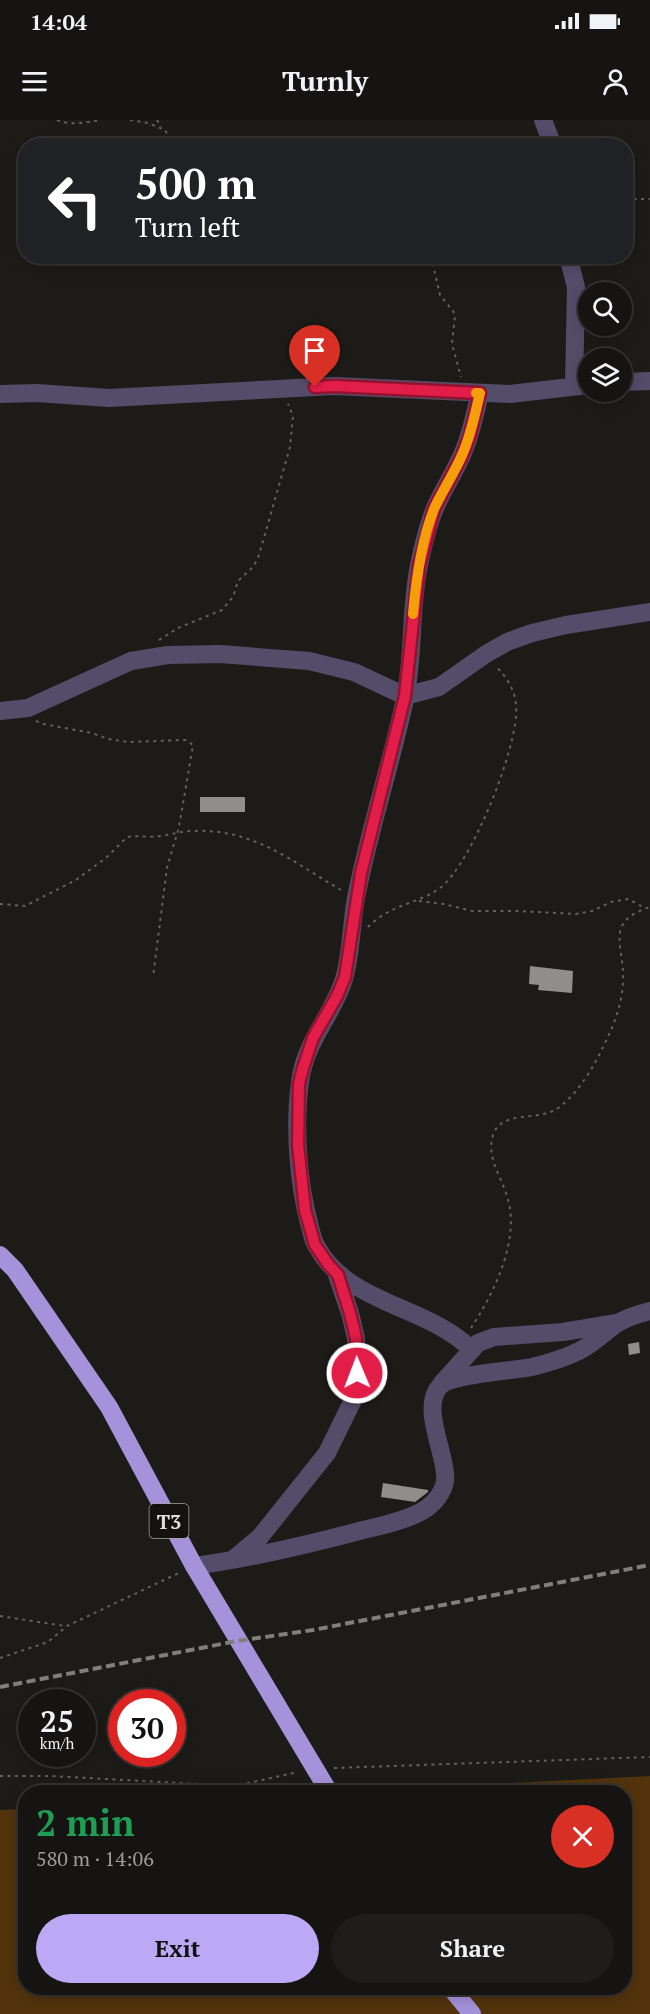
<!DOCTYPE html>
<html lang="en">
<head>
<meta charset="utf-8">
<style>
	:root { --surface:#161412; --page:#1f1d1b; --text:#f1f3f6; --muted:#9e9e9f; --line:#353332; --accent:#bca9f5 }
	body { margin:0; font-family:"PT Serif",serif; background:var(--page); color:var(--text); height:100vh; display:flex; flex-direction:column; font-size:22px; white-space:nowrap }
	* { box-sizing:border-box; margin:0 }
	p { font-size:20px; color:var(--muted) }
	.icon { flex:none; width:33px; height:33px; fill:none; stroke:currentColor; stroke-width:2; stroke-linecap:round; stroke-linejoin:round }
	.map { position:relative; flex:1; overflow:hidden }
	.sheet { position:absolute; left:18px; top:1665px; width:614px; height:210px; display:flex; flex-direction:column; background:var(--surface); border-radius:24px; box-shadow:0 3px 15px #0003,0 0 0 2px var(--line) }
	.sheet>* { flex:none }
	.top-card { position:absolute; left:18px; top:18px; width:615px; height:126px; border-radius:24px; box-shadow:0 3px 15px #0003,0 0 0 2px var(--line); background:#202124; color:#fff; overflow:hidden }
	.controls { position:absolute; left:578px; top:162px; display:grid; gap:12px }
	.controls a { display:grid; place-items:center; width:54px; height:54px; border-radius:50%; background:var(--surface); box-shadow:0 3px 15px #0003,0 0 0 2px var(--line); font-size:30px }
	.speed { position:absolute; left:18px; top:1569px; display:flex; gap:12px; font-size:30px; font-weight:700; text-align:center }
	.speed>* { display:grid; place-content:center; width:78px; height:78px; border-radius:50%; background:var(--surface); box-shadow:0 3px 15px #0003,0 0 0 2px var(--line); line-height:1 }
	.speed small { font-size:15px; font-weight:400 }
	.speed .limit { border:9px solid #d22; background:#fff; color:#111 }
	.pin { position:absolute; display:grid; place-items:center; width:51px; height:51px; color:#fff; margin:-62px -26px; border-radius:50% 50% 50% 0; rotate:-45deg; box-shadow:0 0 6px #0007 }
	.pin .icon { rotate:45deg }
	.me { position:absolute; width:66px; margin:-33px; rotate:359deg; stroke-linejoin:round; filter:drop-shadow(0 0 4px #0008) }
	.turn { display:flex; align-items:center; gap:21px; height:126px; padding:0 18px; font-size:27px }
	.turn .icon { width:78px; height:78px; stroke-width:2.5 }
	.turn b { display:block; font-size:42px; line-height:51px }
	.round { display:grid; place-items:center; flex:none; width:63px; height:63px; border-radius:32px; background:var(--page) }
	.headline { display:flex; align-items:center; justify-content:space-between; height:102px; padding:0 18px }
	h1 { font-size:36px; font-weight:700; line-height:45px; color:#1e9e55 }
	.button { display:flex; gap:12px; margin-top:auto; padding:12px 18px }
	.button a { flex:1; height:69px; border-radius:36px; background:var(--accent); color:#111; font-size:24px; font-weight:700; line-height:69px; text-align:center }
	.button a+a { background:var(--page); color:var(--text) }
	.status { display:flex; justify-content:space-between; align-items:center; height:42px; padding:0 30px; background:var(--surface); direction:ltr }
	.status svg { height:16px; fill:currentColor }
	header { display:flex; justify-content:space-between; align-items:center; height:78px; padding:0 18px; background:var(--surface); font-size:27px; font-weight:700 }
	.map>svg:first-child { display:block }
</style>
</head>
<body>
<div class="status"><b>14:04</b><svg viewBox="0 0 49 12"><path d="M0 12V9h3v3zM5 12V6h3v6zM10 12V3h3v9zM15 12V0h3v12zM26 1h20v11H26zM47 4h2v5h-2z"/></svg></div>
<header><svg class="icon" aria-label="menu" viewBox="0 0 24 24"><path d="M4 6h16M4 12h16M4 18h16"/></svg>Turnly<svg class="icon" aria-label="person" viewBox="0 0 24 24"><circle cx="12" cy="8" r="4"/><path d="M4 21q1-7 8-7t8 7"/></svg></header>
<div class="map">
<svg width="650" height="1894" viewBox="0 0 650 1894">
	<rect width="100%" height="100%" fill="#1d1b18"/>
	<!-- green -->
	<path fill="#52330c" d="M650,1656V1894H0V1690L25,1689L26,1868H624V1672H336Z"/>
	<!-- building -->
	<path fill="#918d8a" d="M200,677H245V692H200Z
		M530,846L573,851L572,873L538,870L539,865L529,864Z
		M639,1222L640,1233L629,1235L628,1224Z
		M383,1363L428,1370V1372L415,1382L381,1377Z"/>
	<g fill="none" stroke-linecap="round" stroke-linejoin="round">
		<!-- path -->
		<path stroke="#64625f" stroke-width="2" stroke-dasharray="3 4.5" stroke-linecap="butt" d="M57,0C70,6 87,2 101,0
			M130,0L148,3L165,10L170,19L179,26
			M157,0L161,7
			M626,79H650
			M431,136L440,175L453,191L455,196L452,224L461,257
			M159,520L178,508L222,490L233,477L238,461L254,446L259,435L290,327L293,296L288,284
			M36,601L43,604L92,613L108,619L128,622L186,620L193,625L179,707L167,748L153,857
			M419,781L444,784L472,791H518L576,794L592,791L611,782L628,779L645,788
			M0,784L25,786L76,760L107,737L127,717C138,715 149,718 160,716C171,715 180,711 192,711C253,708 291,741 341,770
			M368,807C374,801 382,795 390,791C406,783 425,779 440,768C471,745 520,624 516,585C515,569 506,557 496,546
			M471,1208C494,1173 521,1119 507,1076C501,1056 486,1037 493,1015C501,991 535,1000 553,991C574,980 594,947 603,927C615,903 624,880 623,853C623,839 617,821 621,808C625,797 640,790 650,787
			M0,1496L65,1506
			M0,1538L48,1522L67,1506L181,1452
			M334,1648L650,1637
			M0,1656H51L235,1666L298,1652
			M235,1666L252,1672"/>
		<!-- minor -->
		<path stroke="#544d6a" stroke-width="18" d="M543,0L553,26
			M568,136L576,167L574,266
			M621,262L650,261
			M0,274L37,273L109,278L334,266L510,274L588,265
			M0,591L28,588L131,541L168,535L220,534L309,541L354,552L405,576L439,567L486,534L507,522L532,513L566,505L650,492
			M472,1230C427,1185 349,1185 317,1127C313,1121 312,1114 310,1107C298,1063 294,1007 300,962C305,921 333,895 344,859C352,831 351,801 357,773C370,708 391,644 405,579C414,535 410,489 419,445C423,426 428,405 435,388C443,370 454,353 462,335C471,315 475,294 480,273
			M442,1263L478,1223L494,1217L563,1212L617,1203
			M235,1438L260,1417L327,1333L353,1280L357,1253L356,1218L350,1193L337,1155
			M194,1446C251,1438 307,1425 363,1410C381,1406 412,1399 427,1388C437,1381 447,1367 445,1354C444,1330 421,1286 440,1266C451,1254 512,1251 532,1247C548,1243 565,1238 579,1231C593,1224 604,1213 616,1204C626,1198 638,1194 650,1191"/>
		<!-- highway -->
		<path stroke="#a492da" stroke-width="18" d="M0,1135L15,1150L109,1287L194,1446L329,1672
			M451,1868L472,1894"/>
		<!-- rail -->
		<path stroke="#817f7c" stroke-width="4" stroke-dasharray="9 4.5" stroke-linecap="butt" d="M0,1567L237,1521L313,1510L650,1445"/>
	</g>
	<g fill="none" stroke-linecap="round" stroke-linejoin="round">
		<!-- route casing -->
		<g stroke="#92132f" stroke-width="15">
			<path id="route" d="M315,267L334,266L480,273L470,315L462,336L434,389L419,446L405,576L361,753L345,857L337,876L313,918L303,948L299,964L298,1025L305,1090L315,1125L328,1144L338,1155L350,1193L356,1218L357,1253"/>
		</g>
		<!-- route -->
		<use href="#route" stroke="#e11d48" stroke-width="10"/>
		<!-- slow -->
		<path stroke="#f59e0b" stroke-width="10" d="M413,494C416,459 421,422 434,389C442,371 454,354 462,335C471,315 475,294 480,273H476"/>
	</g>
	<g text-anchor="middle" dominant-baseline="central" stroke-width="6" stroke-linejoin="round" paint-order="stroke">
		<!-- shield labels -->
		<rect fill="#14120f" stroke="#a4a2a0" stroke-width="1.5" x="149.5" y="1384" width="39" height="34" rx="4.5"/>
		<g font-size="20" font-weight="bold" fill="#e2e0de">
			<text x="169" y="1401">T3</text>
		</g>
	</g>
</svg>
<div class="controls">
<a><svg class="icon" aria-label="search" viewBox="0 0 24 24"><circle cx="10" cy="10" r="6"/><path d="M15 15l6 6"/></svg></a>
<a><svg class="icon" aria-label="layers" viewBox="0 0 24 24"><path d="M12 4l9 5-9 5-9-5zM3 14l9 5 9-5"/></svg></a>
</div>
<div class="speed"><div>25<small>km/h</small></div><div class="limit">30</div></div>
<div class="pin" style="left:315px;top:267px;background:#d93025"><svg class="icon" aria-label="arrive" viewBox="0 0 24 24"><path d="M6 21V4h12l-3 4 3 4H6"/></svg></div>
<svg class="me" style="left:357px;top:1253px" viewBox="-20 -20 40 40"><circle r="17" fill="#e11d48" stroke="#fff" stroke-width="3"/><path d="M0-11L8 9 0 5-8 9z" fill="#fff"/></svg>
<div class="top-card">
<div class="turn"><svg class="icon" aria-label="left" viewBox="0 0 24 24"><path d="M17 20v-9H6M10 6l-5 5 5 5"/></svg><div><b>500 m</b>Turn left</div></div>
</div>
<section class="sheet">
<div class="headline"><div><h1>2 min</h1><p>580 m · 14:06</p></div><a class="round" style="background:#d93025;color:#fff"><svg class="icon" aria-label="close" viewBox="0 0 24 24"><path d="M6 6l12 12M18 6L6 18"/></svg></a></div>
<div class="button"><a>Exit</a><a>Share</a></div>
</section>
</div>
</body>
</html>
